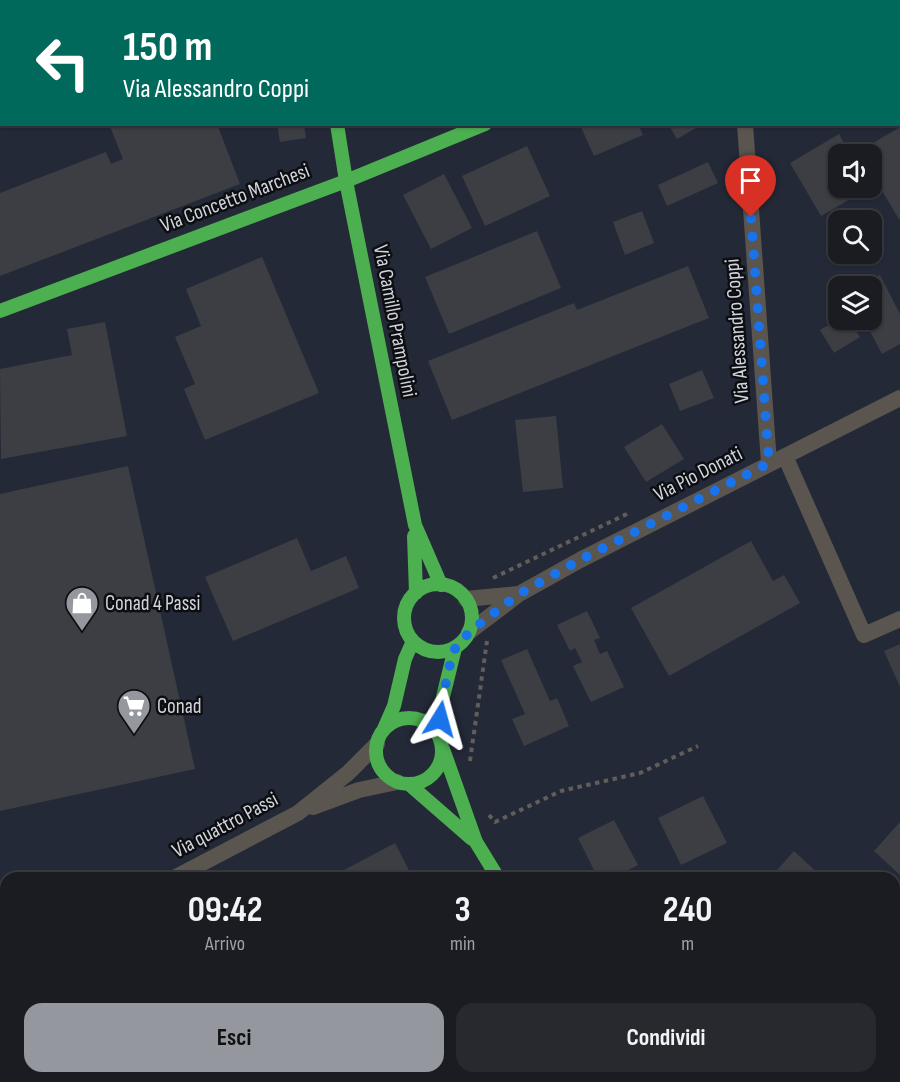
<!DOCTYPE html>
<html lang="it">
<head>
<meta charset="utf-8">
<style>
	:root { --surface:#1b1c21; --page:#28292e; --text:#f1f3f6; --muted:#a0a1a5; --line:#393a3f; --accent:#94979e }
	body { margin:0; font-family:"Sofia Sans Condensed",sans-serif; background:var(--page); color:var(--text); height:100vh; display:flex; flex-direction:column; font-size:22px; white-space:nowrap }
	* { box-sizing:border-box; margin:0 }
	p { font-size:20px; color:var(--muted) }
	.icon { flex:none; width:33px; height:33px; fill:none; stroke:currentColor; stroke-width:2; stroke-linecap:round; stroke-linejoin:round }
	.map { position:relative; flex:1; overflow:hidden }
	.details { position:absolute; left:0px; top:872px; width:900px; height:212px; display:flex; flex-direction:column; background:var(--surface); border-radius:18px 18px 0 0; box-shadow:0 2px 4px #0004,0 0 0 2px var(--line) }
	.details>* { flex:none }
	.guide { position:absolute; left:0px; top:0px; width:900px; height:126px; box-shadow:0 2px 4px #0004,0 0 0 2px var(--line); background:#00695c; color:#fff; overflow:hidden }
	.controls { position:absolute; left:828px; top:144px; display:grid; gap:12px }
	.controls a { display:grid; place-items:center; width:54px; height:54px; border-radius:12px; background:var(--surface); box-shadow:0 2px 4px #0004,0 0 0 2px var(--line); font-size:30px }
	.pin { position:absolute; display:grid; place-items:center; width:51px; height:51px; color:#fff; margin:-62px -26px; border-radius:50% 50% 50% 0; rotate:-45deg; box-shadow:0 0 6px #0007 }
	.pin .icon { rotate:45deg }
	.me { position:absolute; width:66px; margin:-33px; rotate:8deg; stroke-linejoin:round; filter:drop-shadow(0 0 4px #0008) }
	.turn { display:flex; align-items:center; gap:21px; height:126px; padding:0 24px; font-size:27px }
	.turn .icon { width:78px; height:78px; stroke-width:2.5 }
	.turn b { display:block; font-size:42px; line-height:51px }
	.eta { display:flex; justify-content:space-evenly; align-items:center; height:102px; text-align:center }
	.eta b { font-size:36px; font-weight:700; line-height:42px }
	.action { display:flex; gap:12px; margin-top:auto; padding:12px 24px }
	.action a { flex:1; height:69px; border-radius:18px; background:var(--accent); color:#111; font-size:24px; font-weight:700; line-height:69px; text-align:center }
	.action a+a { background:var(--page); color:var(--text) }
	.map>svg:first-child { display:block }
</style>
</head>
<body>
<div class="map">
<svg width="900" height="1082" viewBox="0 0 900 1082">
	<rect width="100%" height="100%" fill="#24252c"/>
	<!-- built -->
	<path fill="#232937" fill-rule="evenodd" d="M257,0H900V1082H0V101L1,100L2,124H898V2L253,1ZM838,154H872V188H838ZM838,220H872V254H838ZM838,286H872V320H838ZM6,878H894V1077H6Z"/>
	<!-- building -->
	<path fill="#3c3e43" d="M109,124H217L240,184L0,276V193L106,152L111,164L123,159Z
		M277,124H304L306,138L280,142Z
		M638,124L643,135L594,156L580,125Z
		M668,124H703L677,139Z
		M900,127V221L872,174V154H860L858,152Z
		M839,134L850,154H838V188H869L821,216L790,163Z
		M527,146L550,196L485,226L462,176Z
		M708,162L718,183L667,206L658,185Z
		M444,174L472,228L431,249L403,195Z
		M642,211L654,243L625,255L613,222Z
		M537,231L561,288L449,334L425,277Z
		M262,257L319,393L205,440L184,389L195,384L175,337L201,326L186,289Z
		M688,266L709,318L452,420L428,361L574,303L577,310Z
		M880,275L900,314V344L882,354L864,320H872V286H858Z
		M837,320H849L860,337L834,353L820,330Z
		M105,322L127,436L1,459L0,369L72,355L67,329Z
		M702,370L714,398L680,411L669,384Z
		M556,416L563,488L523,492L515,420Z
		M662,424L684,459L646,482L624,447Z
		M128,466L195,769L0,811V494Z
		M297,538L311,571L346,556L359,588L233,641L205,577Z
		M751,541L773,581L784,575L800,603L669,676L631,608Z
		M587,611L600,638L594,640L600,654L607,651L624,687L591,702L573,666L582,662L575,648L570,651L557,625Z
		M900,644V687L884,651Z
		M527,649L550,701L557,698L569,726L524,746L512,719L525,714L501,660Z
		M703,796L727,843L681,865L658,818Z
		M614,820L638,865L613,878H598L578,838Z
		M900,822V875L874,851Z
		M395,843L413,878H329Z
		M794,851L823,878H770Z
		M894,913L900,919V1016L894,1011Z
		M15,1077H102L105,1082H18Z
		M294,1077H371L373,1082H297Z
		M736,1077H815L820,1082H731Z"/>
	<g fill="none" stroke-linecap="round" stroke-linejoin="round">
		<!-- path -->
		<path stroke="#605d5a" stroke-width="4" stroke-dasharray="4.5 4.5" stroke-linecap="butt" d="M493,578L629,513
			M470,761L487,641
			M489,815L495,822L561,791L640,773L698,746"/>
		<!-- street -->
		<path stroke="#5a554e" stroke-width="16" d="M742,2L743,0
			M790,2L794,0
			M745,124L769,463
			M785,456L864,635L900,619
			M466,599L518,594
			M469,632L519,594L580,560L900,398
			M313,807L359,790L397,782
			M174,878L298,813L348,773L377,744
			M0,966L6,963
			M535,1082L541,1077"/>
		<!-- fast -->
		<path stroke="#4caf50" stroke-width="14" d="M337,124L346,181L415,525L441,585
			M0,311L346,181L485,124
			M414,536L416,593
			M404 618a34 34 0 1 1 68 0a34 34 0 1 1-68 0Z
			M376 751a33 33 0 1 1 66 0a33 33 0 1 1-66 0Z
			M383,731L394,706L405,659L413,641
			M439,737L442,701L455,648
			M443,749L476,842L498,878
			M410,785L472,839
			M589,1077L591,1082"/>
		<!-- slow -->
		<path stroke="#ffc107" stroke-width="14" d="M317,0V2"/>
	</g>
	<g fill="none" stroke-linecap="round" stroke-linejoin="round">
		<!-- route -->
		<path stroke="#1a73e8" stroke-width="10" stroke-dasharray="0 18" d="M440,719C441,706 450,656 456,647C460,642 465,638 469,632L519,594L580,560L769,463L751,217"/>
	</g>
	<!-- icons -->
	<defs>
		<g id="shop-pin" transform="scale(1.725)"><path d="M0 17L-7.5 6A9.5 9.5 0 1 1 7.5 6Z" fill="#94979e" stroke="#0c0e12"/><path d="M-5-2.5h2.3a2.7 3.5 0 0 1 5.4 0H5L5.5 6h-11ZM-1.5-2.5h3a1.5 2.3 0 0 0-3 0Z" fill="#fff"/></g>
		<g id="supermarket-pin" transform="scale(1.725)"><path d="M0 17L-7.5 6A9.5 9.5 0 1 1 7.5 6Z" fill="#94979e" stroke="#0c0e12"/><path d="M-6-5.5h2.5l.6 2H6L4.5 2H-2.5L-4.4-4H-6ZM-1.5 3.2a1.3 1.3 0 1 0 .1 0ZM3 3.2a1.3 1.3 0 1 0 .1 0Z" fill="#fff"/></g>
	</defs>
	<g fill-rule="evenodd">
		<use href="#shop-pin" x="82" y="603"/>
		<use href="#supermarket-pin" x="134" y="706"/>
	</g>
	<g text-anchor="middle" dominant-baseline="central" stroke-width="5" stroke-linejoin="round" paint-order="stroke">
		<!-- street labels -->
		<g font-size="21" fill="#d1d4db" stroke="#0c0e12">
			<text transform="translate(235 198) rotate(-21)">Via Concetto Marchesi</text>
			<text transform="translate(395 321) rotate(79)">Via Camillo Prampolini</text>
			<text transform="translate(737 331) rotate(-94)">Via Alessandro Coppi</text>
			<text transform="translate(698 474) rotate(-27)">Via Pio Donati</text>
			<text transform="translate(225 825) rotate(-28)">Via quattro Passi</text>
		</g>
		<!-- poi labels -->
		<g font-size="21" fill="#d1d4db" stroke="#0c0e12" text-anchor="start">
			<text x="105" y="603">Conad 4 Passi</text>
			<text x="157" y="706">Conad</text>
		</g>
	</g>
</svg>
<div class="controls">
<a><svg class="icon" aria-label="sound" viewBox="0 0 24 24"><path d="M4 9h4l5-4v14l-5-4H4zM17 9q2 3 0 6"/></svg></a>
<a><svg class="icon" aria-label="search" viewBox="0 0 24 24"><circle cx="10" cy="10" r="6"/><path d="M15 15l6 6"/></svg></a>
<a><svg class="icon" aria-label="layers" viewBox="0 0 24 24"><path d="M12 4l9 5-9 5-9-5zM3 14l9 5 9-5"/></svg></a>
</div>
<div class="pin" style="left:751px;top:217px;background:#d93025"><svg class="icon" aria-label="arrive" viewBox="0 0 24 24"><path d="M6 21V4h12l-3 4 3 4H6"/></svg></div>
<svg class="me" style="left:440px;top:719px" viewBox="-20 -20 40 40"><path d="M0-17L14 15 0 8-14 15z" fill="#1a73e8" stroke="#fff" stroke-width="4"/></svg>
<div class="guide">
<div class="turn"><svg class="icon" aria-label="left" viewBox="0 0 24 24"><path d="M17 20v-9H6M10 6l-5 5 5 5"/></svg><div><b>150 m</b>Via Alessandro Coppi</div></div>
</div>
<section class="details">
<div class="eta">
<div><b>09:42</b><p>Arrivo</p></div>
<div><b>3</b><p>min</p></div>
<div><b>240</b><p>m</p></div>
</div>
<div class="action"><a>Esci</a><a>Condividi</a></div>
</section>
</div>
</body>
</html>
